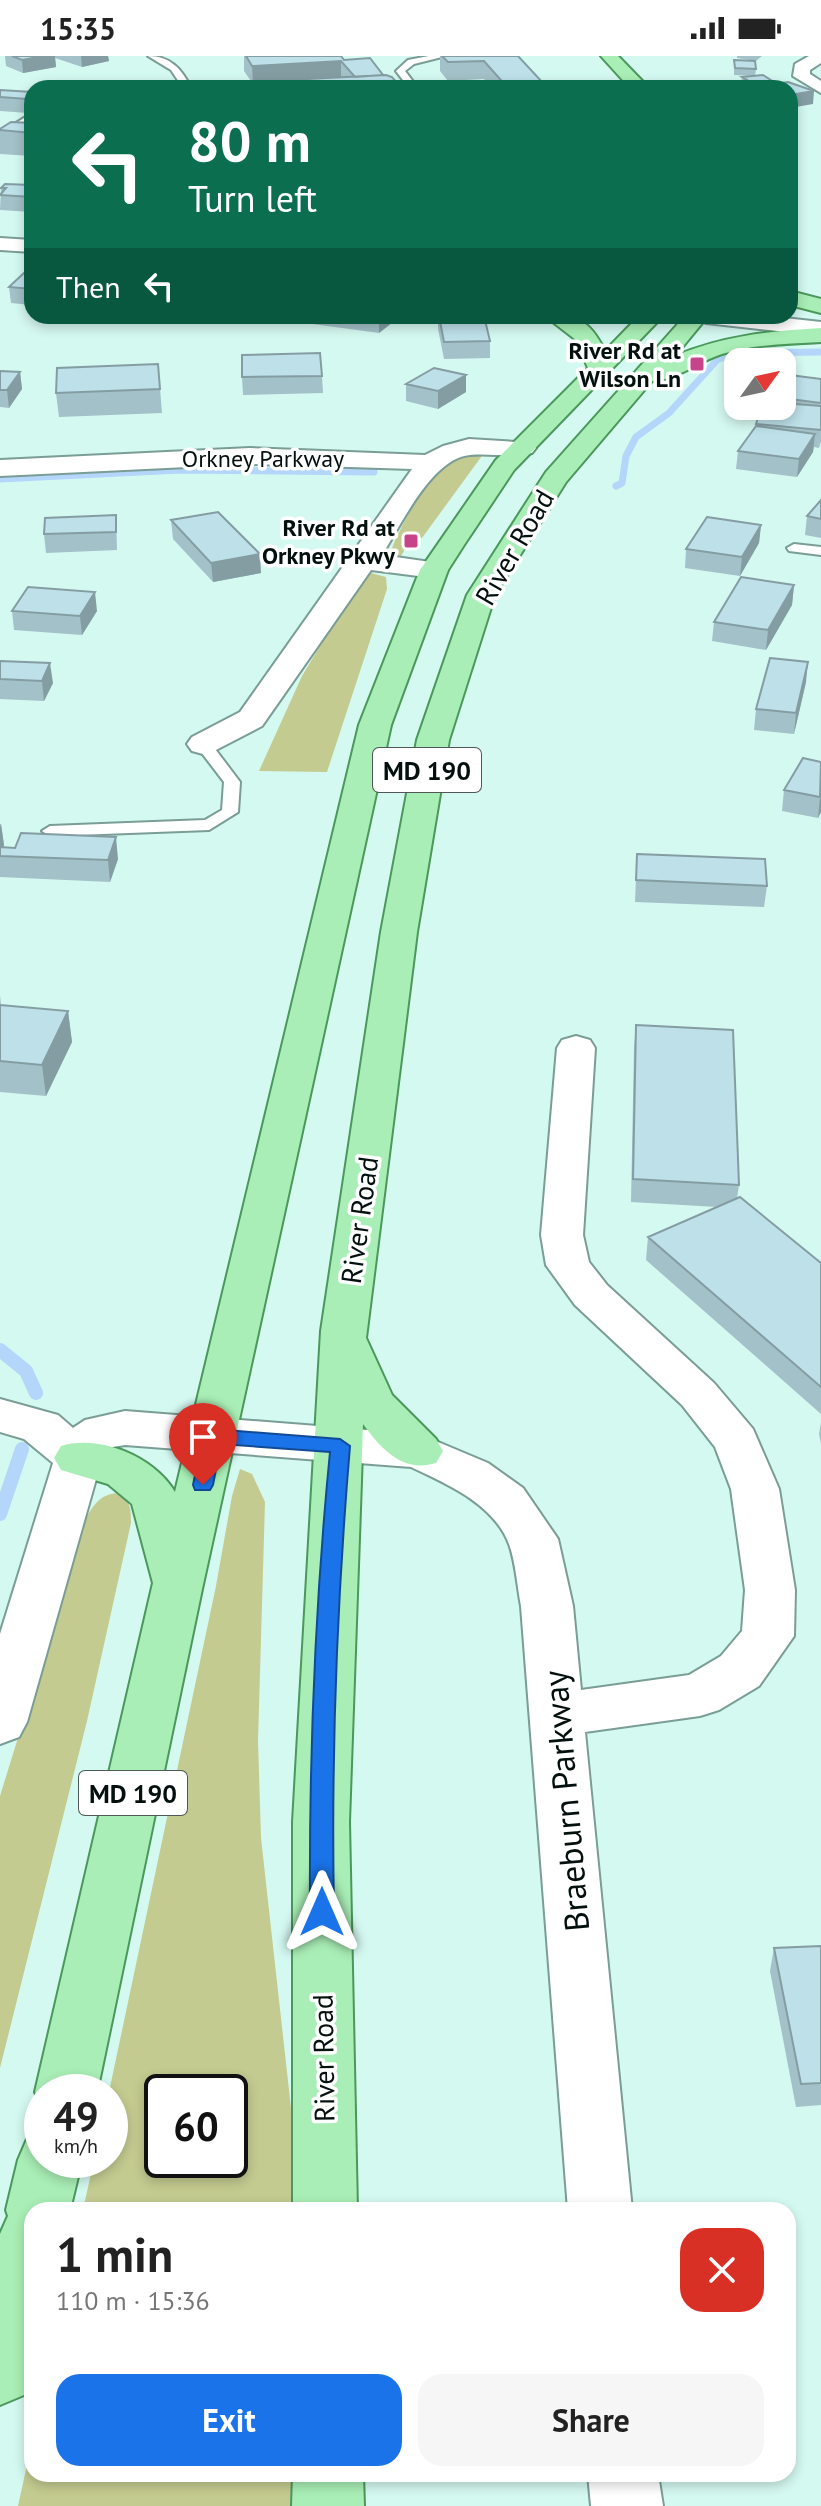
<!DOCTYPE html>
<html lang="en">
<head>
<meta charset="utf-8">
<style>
	:root { --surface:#fff; --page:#f6f6f6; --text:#222; --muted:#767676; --accent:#1a73e8 }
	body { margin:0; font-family:"PT Sans",sans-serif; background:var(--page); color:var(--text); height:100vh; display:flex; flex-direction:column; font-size:30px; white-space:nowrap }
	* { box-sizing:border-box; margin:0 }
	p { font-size:26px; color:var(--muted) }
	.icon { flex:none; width:44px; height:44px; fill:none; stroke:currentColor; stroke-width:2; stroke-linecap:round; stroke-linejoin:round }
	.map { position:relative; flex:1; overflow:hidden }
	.side { position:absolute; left:24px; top:2146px; width:772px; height:280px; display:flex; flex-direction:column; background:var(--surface); border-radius:24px; box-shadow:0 4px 12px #0003 }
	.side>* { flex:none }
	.hud { position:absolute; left:24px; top:24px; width:774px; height:244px; border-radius:24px; box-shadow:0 4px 12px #0003; background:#0b6e4f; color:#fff; overflow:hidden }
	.needle { width:52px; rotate:57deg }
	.buttons { position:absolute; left:724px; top:292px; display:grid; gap:16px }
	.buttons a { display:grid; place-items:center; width:72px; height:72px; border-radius:16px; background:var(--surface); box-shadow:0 4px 12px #0003; font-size:40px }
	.speed { position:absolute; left:24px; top:2018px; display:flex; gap:16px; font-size:40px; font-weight:700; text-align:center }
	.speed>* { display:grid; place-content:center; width:104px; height:104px; border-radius:50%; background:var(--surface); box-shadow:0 4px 12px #0003; line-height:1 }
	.speed small { font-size:20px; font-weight:400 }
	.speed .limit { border:4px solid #111; border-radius:12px; background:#fff; color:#111 }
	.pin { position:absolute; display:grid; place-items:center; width:68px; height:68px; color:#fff; margin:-82px -34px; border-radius:50% 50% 50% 0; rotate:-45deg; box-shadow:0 0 8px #0007 }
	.pin .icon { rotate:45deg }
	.me { position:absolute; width:88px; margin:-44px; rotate:0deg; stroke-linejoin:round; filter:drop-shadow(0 0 6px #0008) }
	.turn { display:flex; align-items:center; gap:28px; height:168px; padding:0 32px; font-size:36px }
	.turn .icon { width:104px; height:104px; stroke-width:2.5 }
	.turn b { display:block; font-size:56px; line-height:68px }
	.then { display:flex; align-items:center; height:76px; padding:0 32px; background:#0003; gap:16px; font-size:30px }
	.round { display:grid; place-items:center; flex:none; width:84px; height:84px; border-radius:24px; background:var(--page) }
	.headline { display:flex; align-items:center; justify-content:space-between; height:136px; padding:0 32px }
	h1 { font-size:48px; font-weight:700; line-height:60px }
	.cta { display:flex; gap:16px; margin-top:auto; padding:16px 32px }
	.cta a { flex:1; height:92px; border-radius:24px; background:var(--accent); color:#fff; font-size:32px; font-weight:700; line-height:92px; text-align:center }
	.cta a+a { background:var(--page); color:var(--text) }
	.status { display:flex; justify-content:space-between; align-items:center; height:56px; padding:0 40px; background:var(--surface); direction:ltr }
	.status svg { height:22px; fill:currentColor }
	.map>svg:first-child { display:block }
</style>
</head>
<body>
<div class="status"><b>15:35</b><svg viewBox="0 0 49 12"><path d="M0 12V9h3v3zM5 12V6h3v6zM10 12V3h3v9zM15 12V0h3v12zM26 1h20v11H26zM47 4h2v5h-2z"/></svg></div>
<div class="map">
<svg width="821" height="2450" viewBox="0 0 821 2450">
	<rect width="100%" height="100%" fill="#d4f9f1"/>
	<!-- green -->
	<path fill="#c4cb90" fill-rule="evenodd" d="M484,397L422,482L412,481L401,500L390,498C397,474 431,415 453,403C462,398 474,398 484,397Z
		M371,517L386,521L387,533L327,716L259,715L302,620L361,522Z
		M240,1413L252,1418L265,1446L258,1685L261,1782L293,2070L296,2154H83L94,2104H110L109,2036L216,1530L232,1440ZM162,2036H230V2104H162Z
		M117,1437C131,1445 131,1452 131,1467L87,1665L0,2012V1740L86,1462C94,1448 100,1439 117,1437Z
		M32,2386V2418H301V2450H18Z"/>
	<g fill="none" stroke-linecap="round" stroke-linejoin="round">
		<!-- stream-far1 -->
		<path stroke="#b3d6fa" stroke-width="7" d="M0,423L180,414L374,416
			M616,430L622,427L626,400L636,381L669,357L718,303L740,297L821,296"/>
		<!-- stream -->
		<path stroke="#b3d6fa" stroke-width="14" d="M0,1294L26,1315L36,1337
			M0,1458L22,1393"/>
		<!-- service casing -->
		<g stroke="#7a9d96" stroke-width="4">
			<path id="service" d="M148,0C170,0 182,13 191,32H183L171,14Z
				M429,0H446L414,8L405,15L418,32H409L396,15L408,4Z
				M32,57V64L16,74L8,72Z
				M794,488L821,491V499L789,495L787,492Z
				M203,683L209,685L240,726L238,756L209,774L50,780L42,775L50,770L205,764L222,754L224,726L195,688Z"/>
		</g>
		<!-- minor casing -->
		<g stroke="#7a9d96" stroke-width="4">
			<path id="minor" d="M809,0H821V7L810,14V18L821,25V37L793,20L795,8Z
				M469,383L532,387L536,392L532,397C512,402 490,397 470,399C432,402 401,469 382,499L444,508L448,514L444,520L434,522L371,514L262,670L214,695L203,698L192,695L187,688L192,681L240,656L412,413L250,408L0,420V404L250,392L425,399L443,390Z
				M576,980L590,984L595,992L583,1179L589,1206L607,1229L714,1327L753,1373L779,1433L795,1534L794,1580L759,1630L719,1654L700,1660L585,1676L632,2154H568L521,1550C517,1530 516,1507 509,1488C494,1448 447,1428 411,1411L125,1389L113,1391L102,1402L27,1666L19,1681L0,1688V1578L53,1407L24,1383L0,1376V1343L58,1359L73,1372L85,1364L125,1355L419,1378L488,1407L523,1432L558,1483L573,1550L581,1634L689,1619L721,1600L742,1575L745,1534L731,1433L715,1391L682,1349L575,1249L546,1209L541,1179L557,992L562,984Z
				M588,2418H658L663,2450H591Z"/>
		</g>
		<!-- secondary casing -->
		<g stroke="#7a9d96" stroke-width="4">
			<path id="secondary" d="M0,182L32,184V196L0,194Z
				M695,260H766L821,266V280L706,267Z"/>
		</g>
		<!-- primary casing -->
		<g stroke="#4a985b" stroke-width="4">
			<path id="primary" d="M601,0H618L649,32H630Z
				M790,235L821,243V257L790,249Z
				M545,260C578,260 589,263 605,295L639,260H663L514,414L464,489L448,514L391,669L202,1533L97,2036H42V2052L35,2036L153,1527L132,1448L108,1428L61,1414L54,1402L61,1390C100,1378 154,1401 175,1436L359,669L420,514L496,404L588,312L576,284Z
				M685,260H708L675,300C722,280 771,275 821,272V286C788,288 753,288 722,298C699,305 675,325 652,325L566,426L495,539L449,684L417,876L366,1282L392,1339L436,1383L443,1395L436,1407C403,1417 382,1394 363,1368L349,1766L357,2154H293V1766L321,1275L381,876L417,684L467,539L546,416Z
				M42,2077V2104H82L70,2154H32V2320L24,2339L0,2349V2178L8,2160L6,2154L18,2104L27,2083Z
				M293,2418H363L364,2450H292Z"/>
		</g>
		<!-- service -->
		<use href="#service" fill="#fff" fill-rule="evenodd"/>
		<!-- minor -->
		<use href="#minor" fill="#fff" fill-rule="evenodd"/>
		<!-- secondary -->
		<use href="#secondary" fill="#fff" fill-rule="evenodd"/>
		<!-- primary -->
		<use href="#primary" fill="#a9eeb6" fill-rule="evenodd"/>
	</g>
	<!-- wall -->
	<path fill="#a3c1c8" d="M5,0H108L109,5L82,11L55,2L56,11L23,17L6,10Z
		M244,0H341L344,4L383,19L398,28V32H217L288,28V26L253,28L244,15Z
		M440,0H518L545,29V32H492L484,23L448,25L440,15Z
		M737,0H762L756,5L737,2Z
		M734,4L756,13L755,20L734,19Z
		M742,21L776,27L790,32H748L741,28Z
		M0,34L32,36V54L28,57L0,55Z
		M32,67V100L0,98V73Z
		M32,129V156L0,154L1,132Z
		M32,216V249L11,247L9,231Z
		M230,260H266L263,263Z
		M305,260H393V266L379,277L305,267Z
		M438,260H484L490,285V302L444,303L438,273Z
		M158,308L162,357L59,361L56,337Z
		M0,315L20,316L22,333L9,352L0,351Z
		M782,318L821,323V385L819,392L814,391L813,396L797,421L736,413L738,395L756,371L762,352L761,350H782Z
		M466,319V336L438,353L406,345V328Z
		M322,320L323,337L243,339L242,321Z
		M821,444V482L805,479L807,460Z
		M116,459L117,494L46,497L44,478Z
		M171,464L261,517L213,526L173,483Z
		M761,469L759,487L740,520L685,512L686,493Z
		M794,529L792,549L766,594L712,585L714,566Z
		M12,555H97L82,579L14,574Z
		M0,605L53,627L44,645L0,643Z
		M806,626L794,678L754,674L756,653Z
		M821,706V756L818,762L782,755L784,734Z
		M0,768H1L4,789L3,791L118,803L110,826L0,821Z
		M637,798L767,830L764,851L635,846Z
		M0,939L1,949L68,955L72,986L46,1040L0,1036Z
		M636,969L739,1129L737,1142L821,1207V1358L646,1204L648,1181L717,1151L631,1146L634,992Z
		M821,1366V1388L819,1378Z
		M821,1890V2049L796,2051L770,1915L774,1892Z"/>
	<!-- shaded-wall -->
	<path fill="#849da3" d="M43,0H55L56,11L23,17L22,4Z
		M81,0H108L109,5L82,11Z
		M341,5V23L253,28L252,10Z
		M398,28V32H326Z
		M814,35L813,48L790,52V39Z
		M32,39V54L28,57L27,43Z
		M380,260H393V266L379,277V261Z
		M20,316L22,333L9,352L7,334Z
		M466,319V336L438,353V335Z
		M815,378L813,396L797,421L799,403Z
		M761,469L759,487L740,520L742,501Z
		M260,498L261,517L213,526L211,507Z
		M794,529L792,549L766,594L768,574Z
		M95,536L97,555L82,579L80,560Z
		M808,606L806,626L794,678L796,657Z
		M50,607L53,627L44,645L42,625Z
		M821,740V756L818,762L820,741Z
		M1,768L4,789L0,799V771Z
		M116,781L118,803L110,826L108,804Z
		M68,955L72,986L46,1040L42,1009Z"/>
	<!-- building -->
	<path fill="#bde0e9" stroke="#849da3" stroke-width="2" d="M12,0H43L22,4Z
		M246,0H341L344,4L370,2L383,19L355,21L341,5L252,10Z
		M442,0H518L545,29L507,31L484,5L448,6Z
		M734,4L755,5L756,13L735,12Z
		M386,19L392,21L398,28L326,32H293L288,24Z
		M763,19L777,28L756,29L742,21Z
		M788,26L814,35L790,39V32H750Z
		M288,28L291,32H217Z
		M0,34L32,36V39L27,43L0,41Z
		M11,66L32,67V77L0,74V73Z
		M5,128L32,129V141L0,139L6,132H1Z
		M25,216H32V233L9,231Z
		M439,260H484L490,285L444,286Z
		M320,297L322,320L242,321V299Z
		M158,308L160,333L56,337L57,312Z
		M434,312L466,319L438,335L406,328Z
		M0,315L20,316L7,334H0Z
		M782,318L821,323V347L782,342Z
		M782,347L821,350V374L756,368L762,350H782Z
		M756,370L815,378L799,403L738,395Z
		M821,444V463L807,460Z
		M218,456L260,498L211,507L171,464Z
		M116,459V476L44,478L45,462Z
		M707,461L761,469L742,501L686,493Z
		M741,521L794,529L768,574L714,566Z
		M28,531L95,536L80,560L12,555Z
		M770,602L808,606L796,657L756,653Z
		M0,605L50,607L42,625L0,623Z
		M803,702L821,706L820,741L784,734Z
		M21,777L116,781L108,804L0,800V791L15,792Z
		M637,798L765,803L767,830L636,824Z
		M0,949L68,955L42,1009L0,1005Z
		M636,969L733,974L739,1129L633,1123Z
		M740,1141L821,1207V1331L648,1181Z
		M821,1890V2027L801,2028L774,1892Z"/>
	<!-- route -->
	<path fill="#1a73e8" stroke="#114b97" stroke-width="2" d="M213,1373L340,1383L350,1390C337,1544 331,1701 334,1856L330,1863L322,1866L313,1863L310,1856C309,1703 315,1548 330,1396L221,1388L213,1429L210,1434H195L193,1429L203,1380Z"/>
	<!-- markers -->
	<g fill="#c8448a" stroke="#fff" stroke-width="3">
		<rect x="689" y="300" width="16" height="16" rx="4"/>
		<rect x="403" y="477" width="16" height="16" rx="4"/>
	</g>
	<g text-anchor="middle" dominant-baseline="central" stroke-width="7" stroke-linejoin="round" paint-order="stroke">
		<!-- far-poi labels -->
		<g font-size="24" font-weight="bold" fill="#04100e" stroke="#fff" text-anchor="end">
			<text x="681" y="294">River Rd at<tspan x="681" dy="28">Wilson Ln</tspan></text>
			<text x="395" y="471">River Rd at<tspan x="395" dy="28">Orkney Pkwy</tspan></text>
		</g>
		<!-- far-street labels -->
		<g font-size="24" fill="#04100e" stroke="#fff">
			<text x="263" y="402">Orkney Parkway</text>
		</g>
		<!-- shield labels -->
		<g fill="#fff" stroke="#4f5856" stroke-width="2">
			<rect x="373" y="692" width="108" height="44" rx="6"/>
			<rect x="79" y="1715" width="108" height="44" rx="6"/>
		</g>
		<g font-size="26" font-weight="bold" fill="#04100e">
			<text x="427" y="714">MD 190</text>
			<text x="133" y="1737">MD 190</text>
		</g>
		<!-- street labels -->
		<g font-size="28" fill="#04100e" stroke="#fff">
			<text transform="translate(514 491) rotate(-60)">River Road</text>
			<text transform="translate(359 1164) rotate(-82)">River Road</text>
			<text transform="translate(323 2002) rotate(-91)">River Road</text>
		</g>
		<!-- near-street labels -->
		<g font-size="34" fill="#04100e" stroke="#fff">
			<text transform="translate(565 1745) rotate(-95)">Braeburn Parkway</text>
		</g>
	</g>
</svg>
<div class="buttons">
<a><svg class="needle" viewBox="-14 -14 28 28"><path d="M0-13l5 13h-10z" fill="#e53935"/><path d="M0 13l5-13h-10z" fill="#767676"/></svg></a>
</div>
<div class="speed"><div>49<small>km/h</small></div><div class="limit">60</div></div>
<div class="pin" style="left:203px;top:1429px;background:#d93025"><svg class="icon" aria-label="arrive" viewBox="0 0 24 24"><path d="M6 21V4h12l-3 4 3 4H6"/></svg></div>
<svg class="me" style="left:322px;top:1856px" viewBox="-20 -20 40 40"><path d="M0-17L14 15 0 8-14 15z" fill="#1a73e8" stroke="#fff" stroke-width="4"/></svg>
<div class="hud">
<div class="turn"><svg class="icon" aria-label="left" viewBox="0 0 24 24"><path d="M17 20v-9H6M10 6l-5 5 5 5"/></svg><div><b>80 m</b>Turn left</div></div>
<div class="then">Then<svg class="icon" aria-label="left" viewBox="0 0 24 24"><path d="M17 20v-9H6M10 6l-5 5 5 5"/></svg></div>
</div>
<section class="side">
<div class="headline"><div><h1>1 min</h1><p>110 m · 15:36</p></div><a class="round" style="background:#d93025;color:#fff"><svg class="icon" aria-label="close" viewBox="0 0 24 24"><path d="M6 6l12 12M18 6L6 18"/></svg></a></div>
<div class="cta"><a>Exit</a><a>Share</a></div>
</section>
</div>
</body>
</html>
